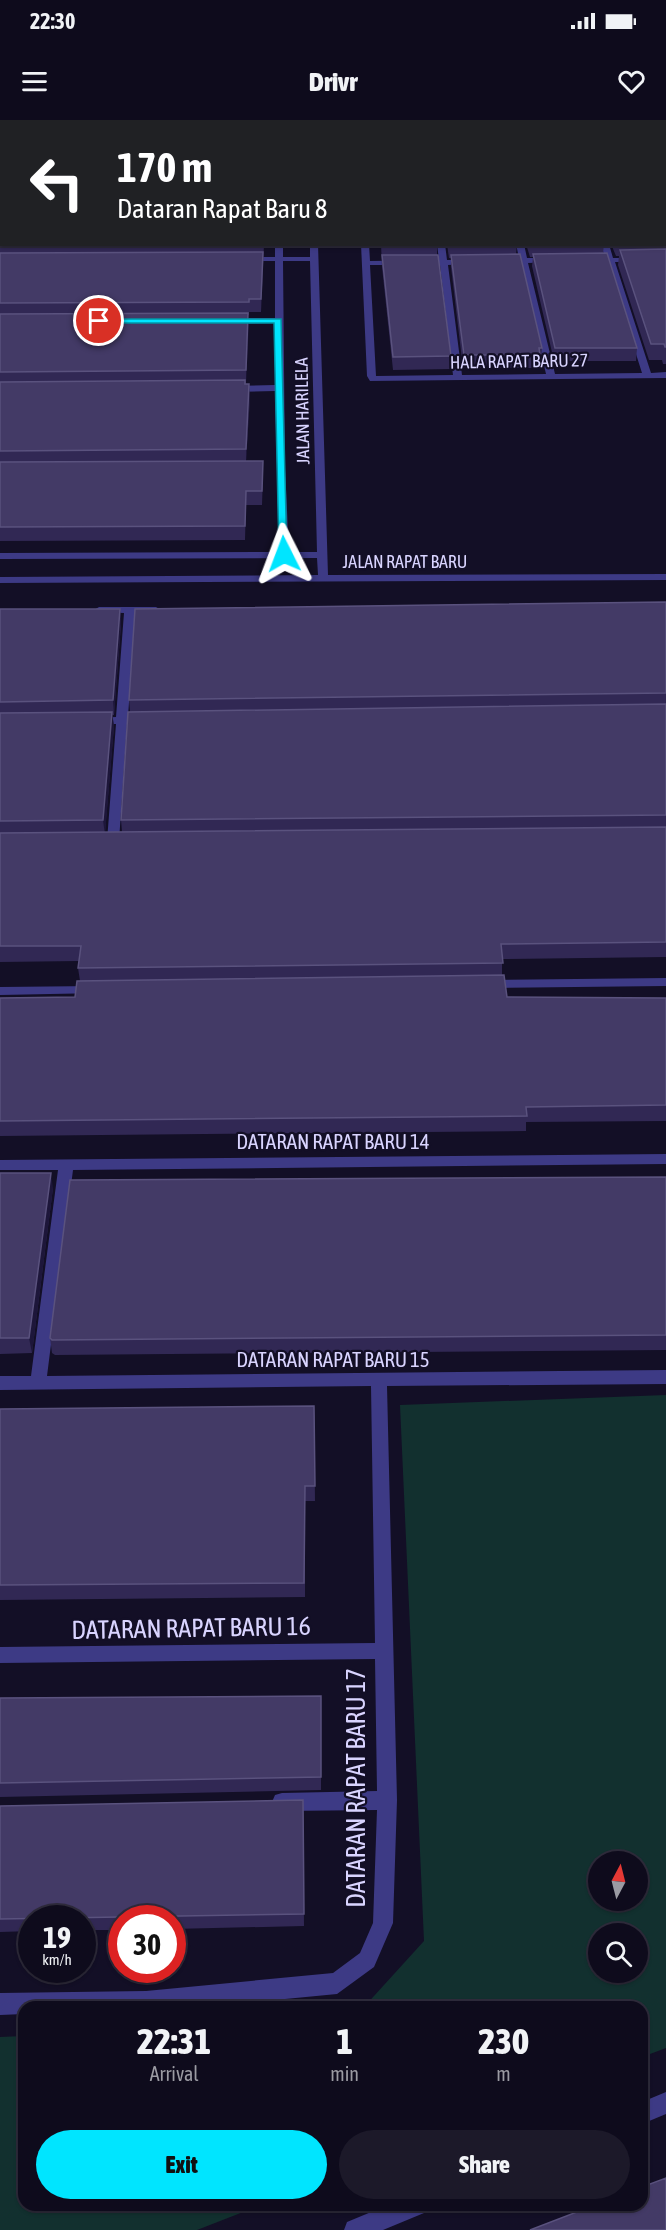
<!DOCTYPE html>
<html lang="en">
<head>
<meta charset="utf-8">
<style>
	:root { --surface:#0e0b1c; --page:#1c1929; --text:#f1f3f6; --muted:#9b9ba3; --line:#2e2b3b; --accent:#00e5ff }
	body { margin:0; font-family:"Asap Condensed",sans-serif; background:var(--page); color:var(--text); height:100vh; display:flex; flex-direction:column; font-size:22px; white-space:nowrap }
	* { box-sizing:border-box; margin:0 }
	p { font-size:20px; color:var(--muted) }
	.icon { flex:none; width:33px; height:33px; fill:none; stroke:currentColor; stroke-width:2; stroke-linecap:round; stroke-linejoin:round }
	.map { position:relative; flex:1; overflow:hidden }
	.sheet { position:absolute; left:18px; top:1881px; width:630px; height:210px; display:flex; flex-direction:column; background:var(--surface); border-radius:18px; box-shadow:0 2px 4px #0004,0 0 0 2px var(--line) }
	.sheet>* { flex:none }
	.top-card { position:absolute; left:0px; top:0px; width:666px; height:126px; box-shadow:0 2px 4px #0004,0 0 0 2px var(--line); background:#202124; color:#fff; overflow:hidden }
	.needle { width:39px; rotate:7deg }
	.tools { position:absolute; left:588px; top:1731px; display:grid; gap:12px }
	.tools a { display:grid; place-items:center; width:60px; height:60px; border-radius:50%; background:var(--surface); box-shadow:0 2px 4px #0004,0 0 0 2px var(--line); font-size:30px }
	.speed { position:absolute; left:18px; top:1785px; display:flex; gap:12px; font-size:30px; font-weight:700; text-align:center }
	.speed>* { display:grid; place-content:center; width:78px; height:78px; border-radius:50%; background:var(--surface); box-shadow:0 2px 4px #0004,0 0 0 2px var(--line); line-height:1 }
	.speed small { font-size:15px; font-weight:400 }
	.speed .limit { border:9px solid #d22; background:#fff; color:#111 }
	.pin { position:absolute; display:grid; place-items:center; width:51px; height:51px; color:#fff; margin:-26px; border:3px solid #fff; border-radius:50%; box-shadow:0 2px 6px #0007 }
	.me { position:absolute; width:66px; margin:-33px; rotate:357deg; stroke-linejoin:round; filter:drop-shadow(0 0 4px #0008) }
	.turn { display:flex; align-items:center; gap:21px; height:126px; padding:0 18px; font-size:27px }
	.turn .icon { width:78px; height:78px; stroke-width:2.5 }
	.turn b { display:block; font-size:42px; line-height:51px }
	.eta { display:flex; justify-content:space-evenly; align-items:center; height:102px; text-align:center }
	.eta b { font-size:36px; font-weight:800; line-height:42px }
	.action { display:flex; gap:12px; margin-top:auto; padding:12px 18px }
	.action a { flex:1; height:69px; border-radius:36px; background:var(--accent); color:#111; font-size:24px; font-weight:800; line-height:69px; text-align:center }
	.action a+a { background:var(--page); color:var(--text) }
	.status { display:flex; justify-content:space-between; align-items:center; height:42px; padding:0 30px; background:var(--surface); direction:ltr }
	.status svg { height:16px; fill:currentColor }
	header { display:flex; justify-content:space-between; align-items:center; height:78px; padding:0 18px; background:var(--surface); font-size:27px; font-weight:800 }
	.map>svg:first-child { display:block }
</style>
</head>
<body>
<div class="status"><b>22:30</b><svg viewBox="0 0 49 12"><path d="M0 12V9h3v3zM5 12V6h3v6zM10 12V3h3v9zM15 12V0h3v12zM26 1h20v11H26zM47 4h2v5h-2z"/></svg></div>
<header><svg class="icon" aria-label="menu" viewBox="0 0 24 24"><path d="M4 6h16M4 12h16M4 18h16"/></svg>Drivr<svg class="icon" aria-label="heart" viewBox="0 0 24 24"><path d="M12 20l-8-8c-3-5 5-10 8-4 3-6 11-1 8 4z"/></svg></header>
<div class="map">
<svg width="666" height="2110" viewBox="0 0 666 2110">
	<rect width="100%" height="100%" fill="#130f26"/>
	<!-- green -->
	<path fill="#12302f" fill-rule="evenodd" d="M340,0H563L338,1Z
		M666,1275V1928L642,1937V1887H364L424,1821L400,1285ZM598,1742H638V1780H598ZM598,1814H638V1852H598Z
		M24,1916V2085H261L197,2110H0V1917Z"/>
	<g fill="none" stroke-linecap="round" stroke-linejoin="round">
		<!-- minor -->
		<path fill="#3d3a85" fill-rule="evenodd" d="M320,0H328V2H320Z
			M275,124H283V137H310V124H318L328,455L666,454V460L0,463V457L318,455L317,438L0,439V433L279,432L275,271L231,272L226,269L231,266L275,265V203L230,204L226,201L230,198H275V141H245L241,139L245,137H275ZM283,141H310L317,432H289L285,348Z
			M361,124H369L370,141L439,140L437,124H445L447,140H472L473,142L469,144L448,145L462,255L546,254L520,143H502L498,141L502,139L519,138L516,124H524L527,138H553L557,140L553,142L528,143L555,254L642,253L607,142H589L585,140L589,138H605L601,124H609L613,138H666V142H615L651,253L666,252V258L370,261L367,256ZM370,145H440L453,255L376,256Z
			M99,487H156L161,490L156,493H135L128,597H147L153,600L147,603L127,604L119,721L113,725L107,721L116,604H93L87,601L93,598L116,597L124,493L95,492L94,490Z
			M666,858V866L486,868L479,864L486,860Z
			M96,866L103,870L101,873L0,875V867Z
			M666,1034V1044L73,1050L47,1256L666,1250V1264L387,1266L397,1680L393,1803L374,1847L337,1874L202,1887H24V1894L0,1895V1873L146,1871L333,1853L360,1833L373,1803L377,1690L282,1691L275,1689L272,1682L275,1675L282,1673L377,1671L375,1539L0,1543V1527L375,1523L371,1266L0,1270V1256H31L58,1050H0V1040Z
			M666,1972V1994L642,2004V1982Z
			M388,2085H427L424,2093L383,2110H344L347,2102Z"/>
	</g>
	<!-- wall -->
	<path fill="#312854" d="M0,0L2,2V124H264L261,192H249V195H248L246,263H245L250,277L246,341L263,355L262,385H246L245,420L0,421Z
		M664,28H666V244H663L662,240H649L618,145L619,136H616L611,124H664Z
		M381,124H437V135L451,236L450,249L393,250L382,147Z
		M447,124H517L516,134L542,228L541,241H540L539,248H463L451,147V138H449Z
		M526,124H604L603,133L637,228L636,241H554L532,146L533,137H530Z
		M666,482V837L502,839V855L507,877L666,878V1001L526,1002V1011L0,1016V878L75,877L80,861L78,848L79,841L0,842V489H120L121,504L114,595H112L114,606L105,712H122L121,700L130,592L129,580Z
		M0,1053L53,1068L32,1233L0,1234Z
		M666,1057V1230L55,1235L52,1233L50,1218Z
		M314,1286L315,1381H305V1477L0,1480V1289Z
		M321,1576V1670L0,1677V1578Z
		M303,1680L304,1806L172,1809V1798H122V1810H82V1798H32V1811L0,1812V1686Z"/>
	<!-- shaded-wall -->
	<path fill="#1d163a" d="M263,132V144L261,192V179Z
		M248,193L249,205L246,263V250Z
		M249,264L250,277L246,343V329Z
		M120,489L121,504L114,595L113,580Z
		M112,592L114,606L105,715L103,700Z
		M51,1053L53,1068L32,1233L29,1218Z"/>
	<!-- building -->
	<path fill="#433a66" stroke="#5a527e" stroke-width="1.5" d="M0,0H290V2H2L0,1Z
		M0,8H2V24H0Z
		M664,28H666V121H664Z
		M0,31H2V47H0Z
		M0,54H2V71H0Z
		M0,78H2V124H3L0,125Z
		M666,129V227H665L664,224H651L620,130Z
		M263,132L261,179H249V182L0,183V133Z
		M607,133L637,228H555L533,134Z
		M520,134L542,228H539L540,235H464L451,135Z
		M382,135H438L451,236L393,237Z
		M248,193L246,250L0,252V194Z
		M245,260V264H249L246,329L0,331V262Z
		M263,341L262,371H246L245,406L0,407V342Z
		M666,482V573L129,580L135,489Z
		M0,489H120L113,580L0,582Z
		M666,584V695L121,700L128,592Z
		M112,592L103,700L0,701V593Z
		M666,707V822L501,824L503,843L78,848L81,826H0V713Z
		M504,855L507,877L666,878V985L526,987L527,996L0,1001V878L75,877L77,861Z
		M0,1053H51L29,1218H0Z
		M666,1057V1215L52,1220L50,1218L70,1060Z
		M314,1286L315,1366H305L304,1463L0,1465V1289Z
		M321,1576V1657L0,1663V1578Z
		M303,1680L304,1794L0,1799V1686Z
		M666,2058V2110H530L595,2085H642V2067Z"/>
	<!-- route -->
	<path fill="#00e5ff" stroke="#0095a6" stroke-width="1.5" d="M99,199H281L287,436L279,434L274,203H96Z"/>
	<g text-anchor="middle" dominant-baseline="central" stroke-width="4.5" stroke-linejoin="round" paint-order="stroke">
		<!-- far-street labels -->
		<g font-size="18" fill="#d9d4ff" stroke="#130f26">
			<text transform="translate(519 241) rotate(-1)">HALA RAPAT BARU 27</text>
			<text transform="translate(302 291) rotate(-91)">JALAN HARILELA</text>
			<text x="405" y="441">JALAN RAPAT BARU</text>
		</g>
		<!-- street labels -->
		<g font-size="21" fill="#d9d4ff" stroke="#130f26">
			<text x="333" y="1021">DATARAN RAPAT BARU 14</text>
			<text x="333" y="1239">DATARAN RAPAT BARU 15</text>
		</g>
		<!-- near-street labels -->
		<g font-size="26" fill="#d9d4ff" stroke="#130f26">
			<text transform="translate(191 1508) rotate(-1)">DATARAN RAPAT BARU 16</text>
			<text transform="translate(356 1668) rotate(-90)">DATARAN RAPAT BARU 17</text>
		</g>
	</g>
</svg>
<div class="tools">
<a><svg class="needle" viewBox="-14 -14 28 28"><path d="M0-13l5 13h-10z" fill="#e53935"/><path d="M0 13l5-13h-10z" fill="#9b9ba3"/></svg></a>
<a><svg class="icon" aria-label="search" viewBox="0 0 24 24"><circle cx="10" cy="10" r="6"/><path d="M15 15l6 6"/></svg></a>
</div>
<div class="speed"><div>19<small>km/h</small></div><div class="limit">30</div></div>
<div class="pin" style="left:99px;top:201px;background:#d93025"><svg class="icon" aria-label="arrive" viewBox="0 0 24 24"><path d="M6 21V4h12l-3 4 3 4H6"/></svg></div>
<svg class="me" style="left:284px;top:434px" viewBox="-20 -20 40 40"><path d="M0-17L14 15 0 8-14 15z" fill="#00e5ff" stroke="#fff" stroke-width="4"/></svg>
<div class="top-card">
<div class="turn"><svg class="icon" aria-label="left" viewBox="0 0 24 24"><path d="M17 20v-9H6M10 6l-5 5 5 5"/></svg><div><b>170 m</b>Dataran Rapat Baru 8</div></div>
</div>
<section class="sheet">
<div class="eta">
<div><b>22:31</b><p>Arrival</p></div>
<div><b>1</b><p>min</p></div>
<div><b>230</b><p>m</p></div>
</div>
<div class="action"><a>Exit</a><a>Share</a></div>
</section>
</div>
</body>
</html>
